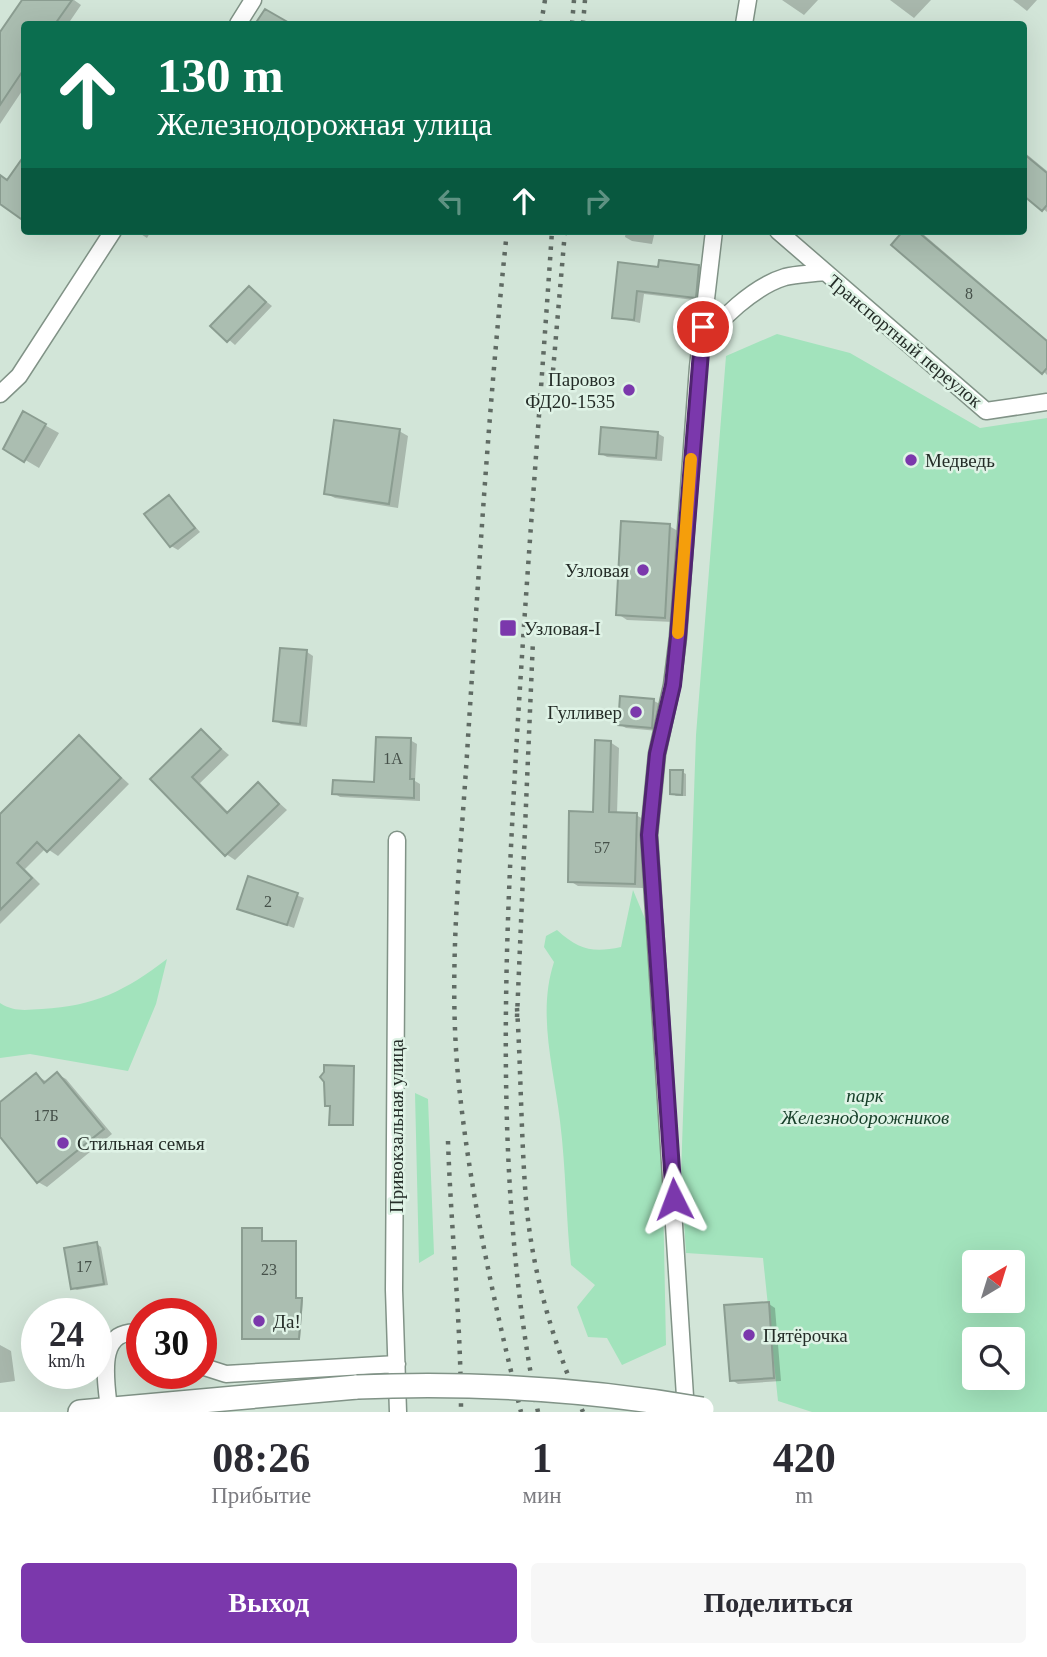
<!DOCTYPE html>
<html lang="ru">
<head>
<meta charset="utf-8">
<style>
	:root { --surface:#fff; --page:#f7f7f7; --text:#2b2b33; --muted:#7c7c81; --accent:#7b38ac }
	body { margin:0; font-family:Georgia,serif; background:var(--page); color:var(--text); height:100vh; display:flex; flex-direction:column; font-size:26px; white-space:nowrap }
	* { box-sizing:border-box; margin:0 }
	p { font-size:23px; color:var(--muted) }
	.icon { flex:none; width:38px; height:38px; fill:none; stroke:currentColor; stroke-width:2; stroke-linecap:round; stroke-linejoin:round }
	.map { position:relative; height:1412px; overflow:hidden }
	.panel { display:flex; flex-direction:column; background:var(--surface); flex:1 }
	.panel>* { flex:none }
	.guide { position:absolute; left:21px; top:21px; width:1006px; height:214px; border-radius:7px; box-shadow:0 7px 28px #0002; background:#0b6e4f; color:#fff; overflow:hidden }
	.needle { width:46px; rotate:38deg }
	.tools { position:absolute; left:962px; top:1250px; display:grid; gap:14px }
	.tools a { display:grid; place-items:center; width:63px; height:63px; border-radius:7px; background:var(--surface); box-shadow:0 7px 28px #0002; font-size:35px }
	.speed { position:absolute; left:21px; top:1298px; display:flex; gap:14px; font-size:35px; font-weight:700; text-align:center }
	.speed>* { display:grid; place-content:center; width:91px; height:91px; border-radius:50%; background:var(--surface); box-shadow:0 7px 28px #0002; line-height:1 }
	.speed small { font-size:18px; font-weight:400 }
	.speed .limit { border:10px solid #d22; background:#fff; color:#111 }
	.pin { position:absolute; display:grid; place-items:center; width:60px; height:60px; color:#fff; margin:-30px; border:4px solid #fff; border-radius:50%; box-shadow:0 2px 7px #0007 }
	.me { position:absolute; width:77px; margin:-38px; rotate:357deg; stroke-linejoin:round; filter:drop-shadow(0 0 5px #0008) }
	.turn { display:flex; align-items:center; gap:24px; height:147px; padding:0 21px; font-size:32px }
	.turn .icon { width:91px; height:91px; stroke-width:2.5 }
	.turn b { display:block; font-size:49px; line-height:60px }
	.lanes { display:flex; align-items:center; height:66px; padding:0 21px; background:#0003; justify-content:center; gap:35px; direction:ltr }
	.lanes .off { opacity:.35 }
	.eta { display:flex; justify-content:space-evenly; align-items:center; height:119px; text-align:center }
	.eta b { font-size:42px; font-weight:800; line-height:49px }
	.cta { display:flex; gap:14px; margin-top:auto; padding:14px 21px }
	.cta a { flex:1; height:80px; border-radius:7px; background:var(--accent); color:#fff; font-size:28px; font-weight:800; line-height:80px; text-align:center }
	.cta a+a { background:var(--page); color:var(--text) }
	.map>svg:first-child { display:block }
</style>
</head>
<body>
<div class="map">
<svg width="1047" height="1412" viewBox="0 0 1047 1412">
	<rect width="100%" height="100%" fill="#d2e5d8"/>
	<!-- green -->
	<path fill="#a2e3bc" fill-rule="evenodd" d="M777,334L850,353L980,428L1047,418V1412H812L778,1401L763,1258L686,1253L681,1175L696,735L726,356ZM975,1262H1013V1300H975ZM975,1339H1013V1377H975Z
		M633,890L658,950L666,1345L622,1365L607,1338L588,1337L577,1307L595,1285L571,1265C566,1218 566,1169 560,1121C554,1069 537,1014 554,962L544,947L546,936L557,930C579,950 593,953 621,947Z
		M167,959L156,1004L128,1071L30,1054L0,1058V1003C14,1012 25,1010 42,1009C95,1006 125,991 167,959Z
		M415,1093L428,1099L434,1254L419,1263Z"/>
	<!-- shadow -->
	<path fill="#0003" d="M24,0H74L81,5L68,24H24V88L0,124V34Z
		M782,0H818L804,15Z
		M890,0H931L914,18Z
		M1013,0H1037L1027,11Z
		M1024,152L1047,171V212L1024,194Z
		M24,159V219L0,202V177L8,182Z
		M136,231H151L147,238Z
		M626,231H655L652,244L632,241L625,237Z
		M905,231L923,234L1047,340V375Z
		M661,262L699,266L706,270L702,301L644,294L640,323L613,317L620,264L660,269Z
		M249,288L272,306L235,345L213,326Z
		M23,413L59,433L39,468L5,448Z
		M399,431L408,436L398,508L335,498L325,493Z
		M657,433L664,437L662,461L607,457L600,453Z
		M169,497L200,532L178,550L171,546Z
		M669,526L678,531L674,622L627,620L618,614Z
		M307,652L313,656L307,727L281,724L275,720Z
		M654,701L660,704L658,731L626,728L619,724Z
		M201,731L229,755L200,783L229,813L258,784L287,810L235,860L226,854L152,779Z
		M79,738L129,784L58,856L46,848L25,869L40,884L0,924V817Z
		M410,740L417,744L415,781L420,784V801L340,797L334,793L376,783Z
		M610,742L619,748L617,814L636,815L645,820L643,888L578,886L570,881L595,814Z
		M682,772L686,774V796H676L672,793Z
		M249,878L304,898L294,928L246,911Z
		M354,1068V1125H332L331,1106L327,1105L326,1081Z
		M57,1074L66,1079L112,1134L47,1187L38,1182L0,1135V1104L36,1075L47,1082Z
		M261,1230L263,1243L297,1244V1299L303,1300L300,1339H246Z
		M97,1244L101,1247L108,1285L77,1290L73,1288Z
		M769,1304L775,1308L781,1381L738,1384L732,1380Z
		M0,1345L11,1351L15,1381L0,1383Z"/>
	<!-- building -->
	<path fill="#abbeb1" stroke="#8b9d91" stroke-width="2" d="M22,0H72L55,24H24V69L0,105V32Z
		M265,9L291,24H255Z
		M1024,154L1047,173V205L1042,211L1024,196Z
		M24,156V221L0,204V175L7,180Z
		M903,231H917L1047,341V368L1042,374L891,245Z
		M659,260L699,265L696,298L637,291L634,320L612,318L618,262L658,267Z
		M249,286L266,302L227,342L210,326Z
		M23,411L46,424L24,462L3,449Z
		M334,420L400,429L389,504L324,494Z
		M601,427L658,432L656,458L599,454Z
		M169,495L195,528L170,547L144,514Z
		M621,521L670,524L665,618L616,615Z
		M280,648L307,650L300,724L273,721Z
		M620,696L654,699L652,728L618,725Z
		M201,729L221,749L192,777L227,813L258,782L279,804L225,856L150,779Z
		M79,735L121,778L47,852L37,842L17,863L32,878L0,910V814Z
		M376,737L411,738L410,779H414V798L332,794L333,780L374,782Z
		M595,740L611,741L609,812L637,813L635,884L568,882L569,811L593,812Z
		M670,770H683L682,795L670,794Z
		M248,876L298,893L287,925L237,909Z
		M324,1065L354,1066L353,1125H329L330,1106H325L324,1082L320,1077L324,1072Z
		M57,1072L104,1129L37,1183L0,1137V1102L36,1073L44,1083Z
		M242,1228H262V1241H296V1298H302L299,1339H242Z
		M97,1242L104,1284L71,1289L64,1248Z
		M769,1302L774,1378L730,1381L724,1305Z"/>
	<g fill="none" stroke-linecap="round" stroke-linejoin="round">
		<!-- street casing -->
		<g stroke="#819387" stroke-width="19">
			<path id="street" d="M238,24L253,0
				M744,24L748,0
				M778,231L986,411L1047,402
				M702,346C717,320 755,286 785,277C797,274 810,274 823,272
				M0,394L19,376L113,231
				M397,840L394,1290L398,1412
				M201,1366L226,1374L397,1364
				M109,1409C106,1380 95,1326 142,1333
				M686,1412L649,835L657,754L672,685L678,637L698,367L714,231"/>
		</g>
		<!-- secondary casing -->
		<g stroke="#819387" stroke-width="26">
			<path id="secondary" d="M80,1412L357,1387"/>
		</g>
		<!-- street -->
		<use href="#street" stroke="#fff" stroke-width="16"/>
		<!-- secondary -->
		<use href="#secondary" stroke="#fff" stroke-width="23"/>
		<!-- rail -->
		<path stroke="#606b64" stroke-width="4.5" stroke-dasharray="3.5 7" stroke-linecap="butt" d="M541,24L545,0
			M572,24L574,0
			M583,24L585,0
			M507,231C489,400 479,568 468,738C461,858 446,975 460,1095C472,1202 495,1308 521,1412
			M553,371L565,231
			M517,1008C521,1072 521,1136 526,1200C532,1273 554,1345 583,1412
			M517,1017L533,640
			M448,1141C451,1231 461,1321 461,1412
			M538,1412C496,1205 503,982 515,771C525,591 540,411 552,231"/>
		<!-- secondary-bridge casing -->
		<g stroke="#819387" stroke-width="26" stroke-linecap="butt">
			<path id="secondary-bridge" d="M357,1387C474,1382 587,1389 702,1409"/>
		</g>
		<!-- secondary-bridge -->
		<use href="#secondary-bridge" stroke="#fff" stroke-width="23"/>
	</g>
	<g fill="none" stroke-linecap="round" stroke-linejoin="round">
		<!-- route casing -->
		<g stroke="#502470" stroke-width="18">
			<path id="route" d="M674,1199L649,835L657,754L673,685L678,637L703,327"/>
		</g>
		<!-- route -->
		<use href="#route" stroke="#7b38ac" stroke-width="12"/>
		<!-- slow -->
		<path stroke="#f59e0b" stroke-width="12" d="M678,633L691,459"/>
	</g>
	<!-- markers -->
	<g fill="#7b38ac" stroke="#dff3e6" stroke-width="2.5">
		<circle cx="629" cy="390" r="7"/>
		<circle cx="911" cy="460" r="7"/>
		<circle cx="643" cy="570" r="7"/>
		<rect x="499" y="619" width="18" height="18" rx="3.5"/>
		<circle cx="636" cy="712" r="7"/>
		<circle cx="63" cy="1143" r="7"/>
		<circle cx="259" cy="1321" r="7"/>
		<circle cx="749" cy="1335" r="7"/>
	</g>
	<g text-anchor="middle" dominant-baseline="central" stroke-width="5" stroke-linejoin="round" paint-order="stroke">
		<!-- number labels -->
		<g font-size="16" fill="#46514a">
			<text x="969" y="293">8</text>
			<text x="393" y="758">1А</text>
			<text x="602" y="847">57</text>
			<text x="268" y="901">2</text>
			<text x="46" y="1115">17Б</text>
			<text x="84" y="1266">17</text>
			<text x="269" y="1269">23</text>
		</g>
		<!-- street labels -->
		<g font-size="19" fill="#252d28" stroke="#dff3e6">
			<text transform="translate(905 341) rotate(40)">Транспортный переулок</text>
			<text transform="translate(396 1126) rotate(-90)">Привокзальная улица</text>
		</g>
		<!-- poi labels -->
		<g font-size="19" fill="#252d28" stroke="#dff3e6" text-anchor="start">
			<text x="615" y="379" text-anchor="end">Паровоз<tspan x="615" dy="22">ФД20-1535</tspan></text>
			<text x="925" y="460">Медведь</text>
			<text x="629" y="570" text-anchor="end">Узловая</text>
			<text x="524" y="628">Узловая-I</text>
			<text x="622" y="712" text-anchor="end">Гулливер</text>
			<text x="77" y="1143">Стильная семья</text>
			<text x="273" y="1321">Да!</text>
			<text x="763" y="1335">Пятёрочка</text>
		</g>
		<!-- park labels -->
		<g font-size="19" font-style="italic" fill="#163e28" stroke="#dff3e6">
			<text x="865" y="1095">парк<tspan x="865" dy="22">Железнодорожников</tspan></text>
		</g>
	</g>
</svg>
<div class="tools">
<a><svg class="needle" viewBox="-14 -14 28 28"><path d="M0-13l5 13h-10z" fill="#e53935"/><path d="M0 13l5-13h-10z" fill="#7c7c81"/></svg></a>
<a><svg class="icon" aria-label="search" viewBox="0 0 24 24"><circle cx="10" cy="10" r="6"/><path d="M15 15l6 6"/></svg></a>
</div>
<div class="speed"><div>24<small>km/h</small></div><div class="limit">30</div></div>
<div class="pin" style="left:703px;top:327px;background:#d93025"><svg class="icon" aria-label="arrive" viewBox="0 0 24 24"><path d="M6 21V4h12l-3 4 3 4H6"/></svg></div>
<svg class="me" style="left:674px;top:1199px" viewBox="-20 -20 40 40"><path d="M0-17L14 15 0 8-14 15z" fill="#7b38ac" stroke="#fff" stroke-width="4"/></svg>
<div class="guide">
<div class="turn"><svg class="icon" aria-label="ahead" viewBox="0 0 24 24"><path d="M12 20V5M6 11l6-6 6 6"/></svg><div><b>130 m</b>Железнодорожная улица</div></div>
<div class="lanes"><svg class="icon off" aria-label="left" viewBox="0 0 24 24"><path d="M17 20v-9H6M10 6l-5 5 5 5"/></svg><svg class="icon" aria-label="ahead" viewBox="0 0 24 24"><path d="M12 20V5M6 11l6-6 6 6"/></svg><svg class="icon off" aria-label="right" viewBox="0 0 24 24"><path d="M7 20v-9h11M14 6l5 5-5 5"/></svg></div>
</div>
</div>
<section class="panel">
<div class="eta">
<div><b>08:26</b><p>Прибытие</p></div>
<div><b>1</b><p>мин</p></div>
<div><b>420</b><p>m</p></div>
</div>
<div class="cta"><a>Выход</a><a>Поделиться</a></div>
</section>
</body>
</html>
